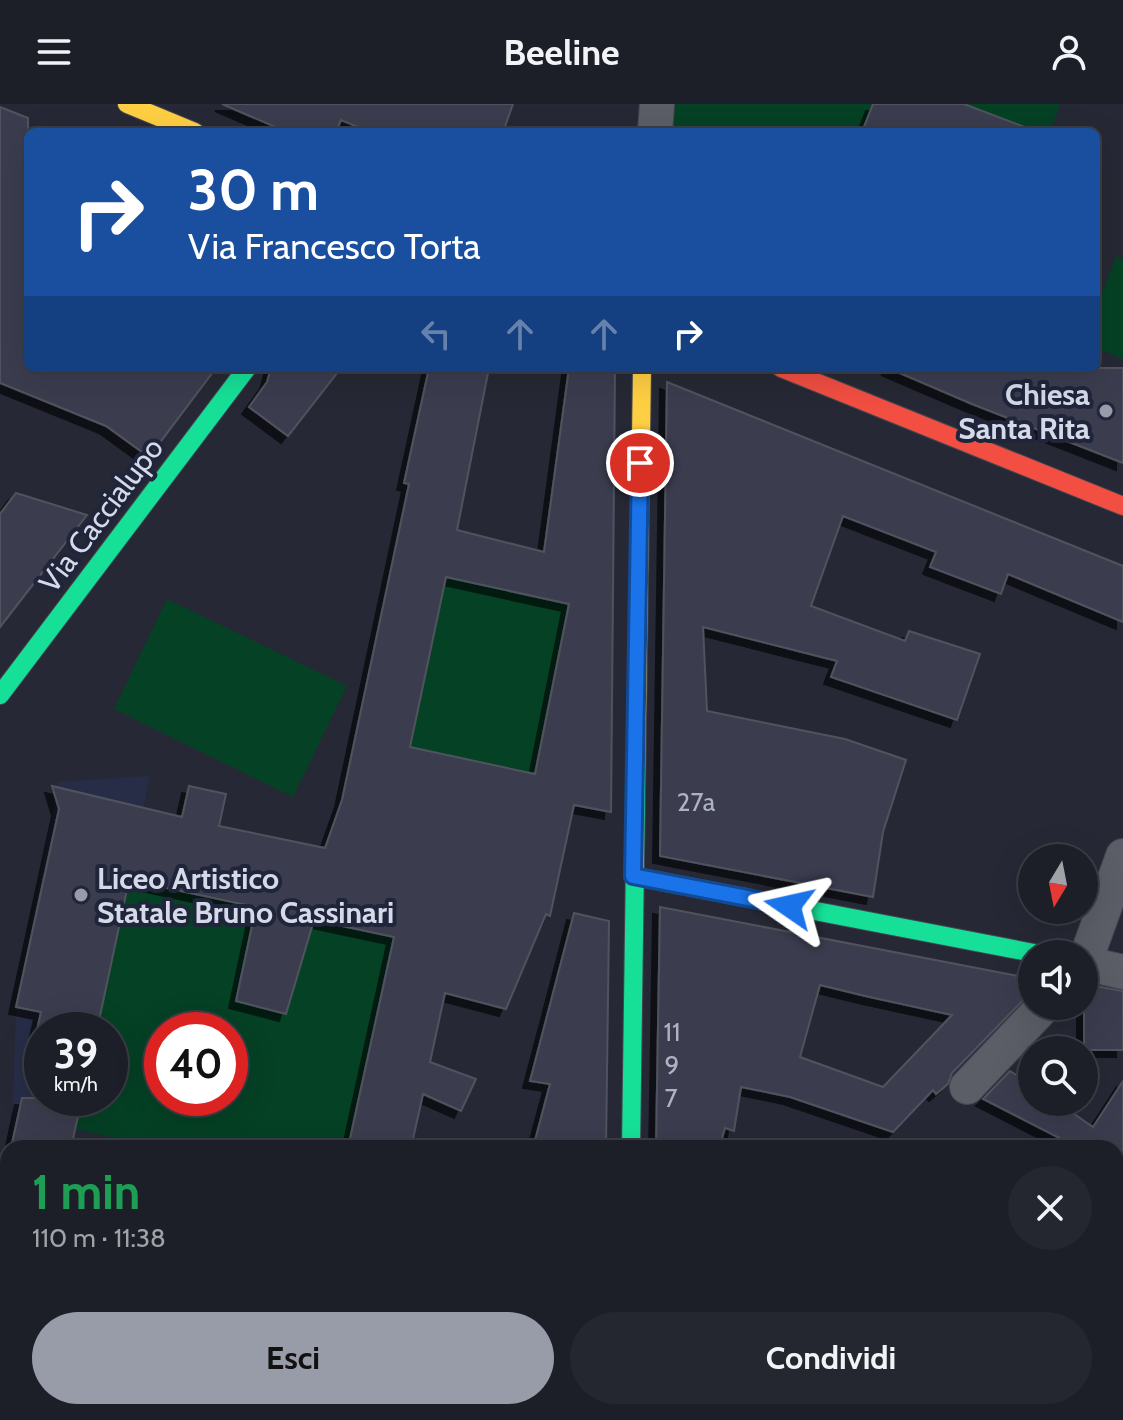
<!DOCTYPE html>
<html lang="it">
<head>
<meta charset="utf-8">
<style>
	:root { --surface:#1c1f28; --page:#252730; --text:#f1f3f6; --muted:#a0a2a8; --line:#3a3d45; --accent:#989ca9 }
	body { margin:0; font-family:Cabin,sans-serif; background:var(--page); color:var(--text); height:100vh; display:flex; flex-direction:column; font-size:30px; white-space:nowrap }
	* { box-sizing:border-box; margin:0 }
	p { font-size:26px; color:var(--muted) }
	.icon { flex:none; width:44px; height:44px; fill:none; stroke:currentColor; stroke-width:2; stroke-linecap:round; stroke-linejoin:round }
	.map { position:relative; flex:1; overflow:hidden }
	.details { position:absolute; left:0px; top:1036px; width:1124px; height:280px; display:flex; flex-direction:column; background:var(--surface); border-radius:24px 24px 0 0; box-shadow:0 8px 32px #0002,0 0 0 2px var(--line) }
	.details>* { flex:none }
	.guide { position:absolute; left:24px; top:24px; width:1076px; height:244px; border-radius:12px; box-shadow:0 8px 32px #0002,0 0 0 2px var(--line); background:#1a4fa0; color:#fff; overflow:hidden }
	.needle { width:52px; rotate:190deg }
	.buttons { position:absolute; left:1018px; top:740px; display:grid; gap:16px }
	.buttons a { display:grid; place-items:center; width:80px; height:80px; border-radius:50%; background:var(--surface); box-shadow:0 8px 32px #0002,0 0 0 2px var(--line); font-size:40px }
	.speed { position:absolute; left:24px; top:908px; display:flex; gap:16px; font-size:40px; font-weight:700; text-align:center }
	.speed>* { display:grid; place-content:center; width:104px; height:104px; border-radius:50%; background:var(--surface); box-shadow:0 8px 32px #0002,0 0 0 2px var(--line); line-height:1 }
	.speed small { font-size:20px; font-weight:400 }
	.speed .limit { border:12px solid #d22; background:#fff; color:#111 }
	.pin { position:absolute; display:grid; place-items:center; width:68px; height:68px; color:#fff; margin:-34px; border:4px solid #fff; border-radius:50%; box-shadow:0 2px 8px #0007 }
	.me { position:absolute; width:88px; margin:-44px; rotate:281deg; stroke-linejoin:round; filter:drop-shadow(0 0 6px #0008) }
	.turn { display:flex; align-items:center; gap:28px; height:168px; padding:0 32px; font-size:36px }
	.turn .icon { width:104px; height:104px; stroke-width:2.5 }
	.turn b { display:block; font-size:56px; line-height:68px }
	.lanes { display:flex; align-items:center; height:76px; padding:0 32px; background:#0003; justify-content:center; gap:40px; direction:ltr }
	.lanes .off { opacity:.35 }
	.round { display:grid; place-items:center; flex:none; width:84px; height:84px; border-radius:42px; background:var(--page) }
	.overview { display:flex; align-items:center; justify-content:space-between; height:136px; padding:0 32px }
	h1 { font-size:48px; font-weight:700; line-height:60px; color:#1e9e55 }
	.primary-button { display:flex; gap:16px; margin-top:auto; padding:16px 32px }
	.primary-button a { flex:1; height:92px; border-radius:48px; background:var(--accent); color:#111; font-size:32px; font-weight:700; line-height:92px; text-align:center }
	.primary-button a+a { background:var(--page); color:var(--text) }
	header { display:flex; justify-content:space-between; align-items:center; height:104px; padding:0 32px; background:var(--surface); font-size:36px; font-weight:700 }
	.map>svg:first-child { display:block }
</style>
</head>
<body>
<header><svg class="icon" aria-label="menu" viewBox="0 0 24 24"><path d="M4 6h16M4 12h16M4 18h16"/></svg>Beeline<svg class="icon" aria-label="person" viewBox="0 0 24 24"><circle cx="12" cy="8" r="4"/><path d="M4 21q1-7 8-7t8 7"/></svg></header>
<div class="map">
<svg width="1123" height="1316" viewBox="0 0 1123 1316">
	<defs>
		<filter id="shadow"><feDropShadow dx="-7" dy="7" stdDeviation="0" flood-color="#0009"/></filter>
	</defs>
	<rect width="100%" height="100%" fill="#262935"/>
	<!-- built -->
	<path fill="#272d47" d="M150,672L96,926H42V994H82L75,1025L12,1036L16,903L58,678Z"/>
	<!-- green -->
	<path fill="#054125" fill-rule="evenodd" d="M674,0H1060L1050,28H671Z
		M1116,152L1123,155V255L1096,244V206Z
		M446,473L569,500L535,670L410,643Z
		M167,495L347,582L293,693L114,605Z
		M129,776L394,833L348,1044H162L75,1025L82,994H110V926H97ZM162,926H230V994H162Z"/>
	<!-- building -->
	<path fill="#3b3e4f" stroke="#50535d" stroke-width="2" fill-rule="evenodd" filter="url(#shadow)" d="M222,0H513L503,28H370L341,16L336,28H287Z
		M873,0H964L1030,25V28H862Z
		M0,3L28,14V264H216L149,353L106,322L0,279Z
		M271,264H341L288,332L249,303L267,278Z
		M429,264H489L457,426L544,448L569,264H615L611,708L574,701L550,812L546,810L506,905L445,889L430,958L476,975L461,1007L423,990L411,1044H348L394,833L314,816L286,910L236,897L256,803L129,776L97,926H37L41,908L16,903L59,705L52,682L182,713L189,682L226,690L219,722L325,744L342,696L409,380L404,379ZM446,473L569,500L535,670L410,643Z
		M888,264H1123V359L972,300Z
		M667,278L1123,462V518L1008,470L1001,490L930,463L936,448L843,412L811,502L905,537L909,527L980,550L957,616L831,573L837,557L703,523L707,607L845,635L906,656L883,728L873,793L660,752Z
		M16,389L87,411L0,523V410Z
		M660,803L1029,874L1032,887L952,969L948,980L936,990L933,986L893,1028L790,993L741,983L734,1027L725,1024L719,1044H656ZM820,881L865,892L952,911L883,983L800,953Z
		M574,809L609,817L606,1044H533L550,980L530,977Z
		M1084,880L1123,887V946H1084Z
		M1010,967L1032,981V998H1057L1093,1023L1123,977V1047L1116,1059V1044H1079L983,995Z
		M22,994H82L71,1044H11Z"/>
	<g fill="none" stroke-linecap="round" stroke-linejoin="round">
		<!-- street casing -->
		<g stroke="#444751" stroke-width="36">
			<path id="street" d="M655,28L657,0
				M1084,859L1123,868
				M1084,860L1123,752
				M967,983L1044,902
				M0,1080L8,1083
				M1116,1121L1123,1111
				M566,1308L581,1316
				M636,1308L637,1316
				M1055,1316L1057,1308"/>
		</g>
		<!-- fast casing -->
		<g stroke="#444751" stroke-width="20">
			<path id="fast" d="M0,591L247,264
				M633,772L1039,850
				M631,1044L637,614"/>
		</g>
		<!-- slow casing -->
		<g stroke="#444751" stroke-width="20">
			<path id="slow" d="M127,0L195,28
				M637,614L642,264"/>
		</g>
		<!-- jam casing -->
		<g stroke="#444751" stroke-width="20">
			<path id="jam" d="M781,264L1123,402"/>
		</g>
		<!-- street -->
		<use href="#street" stroke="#5b5e66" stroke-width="34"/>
		<!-- fast -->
		<use href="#fast" stroke="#16e098" stroke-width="18"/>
		<!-- slow -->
		<use href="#slow" stroke="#ffcf43" stroke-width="18"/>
		<!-- jam -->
		<use href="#jam" stroke="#f24e42" stroke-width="18"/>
	</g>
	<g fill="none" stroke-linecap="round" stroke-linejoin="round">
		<!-- route casing -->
		<g stroke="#114b97" stroke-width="20">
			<path id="route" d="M640,359L633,772L789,802"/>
		</g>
		<!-- route -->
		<use href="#route" stroke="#1a73e8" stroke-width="14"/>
	</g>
	<!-- markers -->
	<g fill="#989ca9" stroke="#20253b" stroke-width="3">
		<circle cx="1106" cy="307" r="8"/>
		<circle cx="81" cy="791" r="8"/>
	</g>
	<g text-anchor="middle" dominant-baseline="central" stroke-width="8" stroke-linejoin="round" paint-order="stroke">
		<!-- number labels -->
		<g font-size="26" fill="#aeb3c2">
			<text x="696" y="698">27a</text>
			<text x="672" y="928">11</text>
			<text x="672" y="961">9</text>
			<text x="671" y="994">7</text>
		</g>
		<!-- poi labels -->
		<g font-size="30" font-weight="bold" fill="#d5dae8" stroke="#20253b" text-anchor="end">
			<text x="1090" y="290">Chiesa<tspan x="1090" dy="34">Santa Rita</tspan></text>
			<text x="97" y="774" text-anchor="start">Liceo Artistico<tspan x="97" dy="34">Statale Bruno Cassinari</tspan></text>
		</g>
		<!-- street labels -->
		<g font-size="30" fill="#d5dae8" stroke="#20253b">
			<text transform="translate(101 411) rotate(-53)">Via Caccialupo</text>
		</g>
	</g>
</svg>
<div class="buttons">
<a><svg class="needle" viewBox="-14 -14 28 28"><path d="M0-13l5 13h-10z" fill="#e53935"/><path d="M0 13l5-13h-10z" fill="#a0a2a8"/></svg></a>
<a><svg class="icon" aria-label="sound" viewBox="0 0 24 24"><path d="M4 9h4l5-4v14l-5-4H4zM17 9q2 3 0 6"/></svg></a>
<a><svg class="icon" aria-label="search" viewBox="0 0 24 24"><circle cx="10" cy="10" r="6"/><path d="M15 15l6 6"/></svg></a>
</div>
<div class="speed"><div>39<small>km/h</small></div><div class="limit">40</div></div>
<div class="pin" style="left:640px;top:359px;background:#d93025"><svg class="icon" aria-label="arrive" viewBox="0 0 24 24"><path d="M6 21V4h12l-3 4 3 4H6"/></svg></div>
<svg class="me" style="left:789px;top:802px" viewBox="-20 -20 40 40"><path d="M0-17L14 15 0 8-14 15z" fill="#1a73e8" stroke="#fff" stroke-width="4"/></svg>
<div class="guide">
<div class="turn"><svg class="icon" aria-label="right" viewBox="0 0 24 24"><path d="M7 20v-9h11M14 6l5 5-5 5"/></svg><div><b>30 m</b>Via Francesco Torta</div></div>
<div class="lanes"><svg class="icon off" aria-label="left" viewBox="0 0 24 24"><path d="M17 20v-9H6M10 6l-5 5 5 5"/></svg><svg class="icon off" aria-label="ahead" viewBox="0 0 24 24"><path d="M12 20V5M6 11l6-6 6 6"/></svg><svg class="icon off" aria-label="ahead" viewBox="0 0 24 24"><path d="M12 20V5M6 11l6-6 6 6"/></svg><svg class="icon" aria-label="right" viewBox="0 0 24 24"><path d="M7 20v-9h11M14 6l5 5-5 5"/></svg></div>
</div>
<section class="details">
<div class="overview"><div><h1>1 min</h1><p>110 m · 11:38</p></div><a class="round"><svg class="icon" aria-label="close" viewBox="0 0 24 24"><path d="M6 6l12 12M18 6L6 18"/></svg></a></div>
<div class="primary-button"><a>Esci</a><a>Condividi</a></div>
</section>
</div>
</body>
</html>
